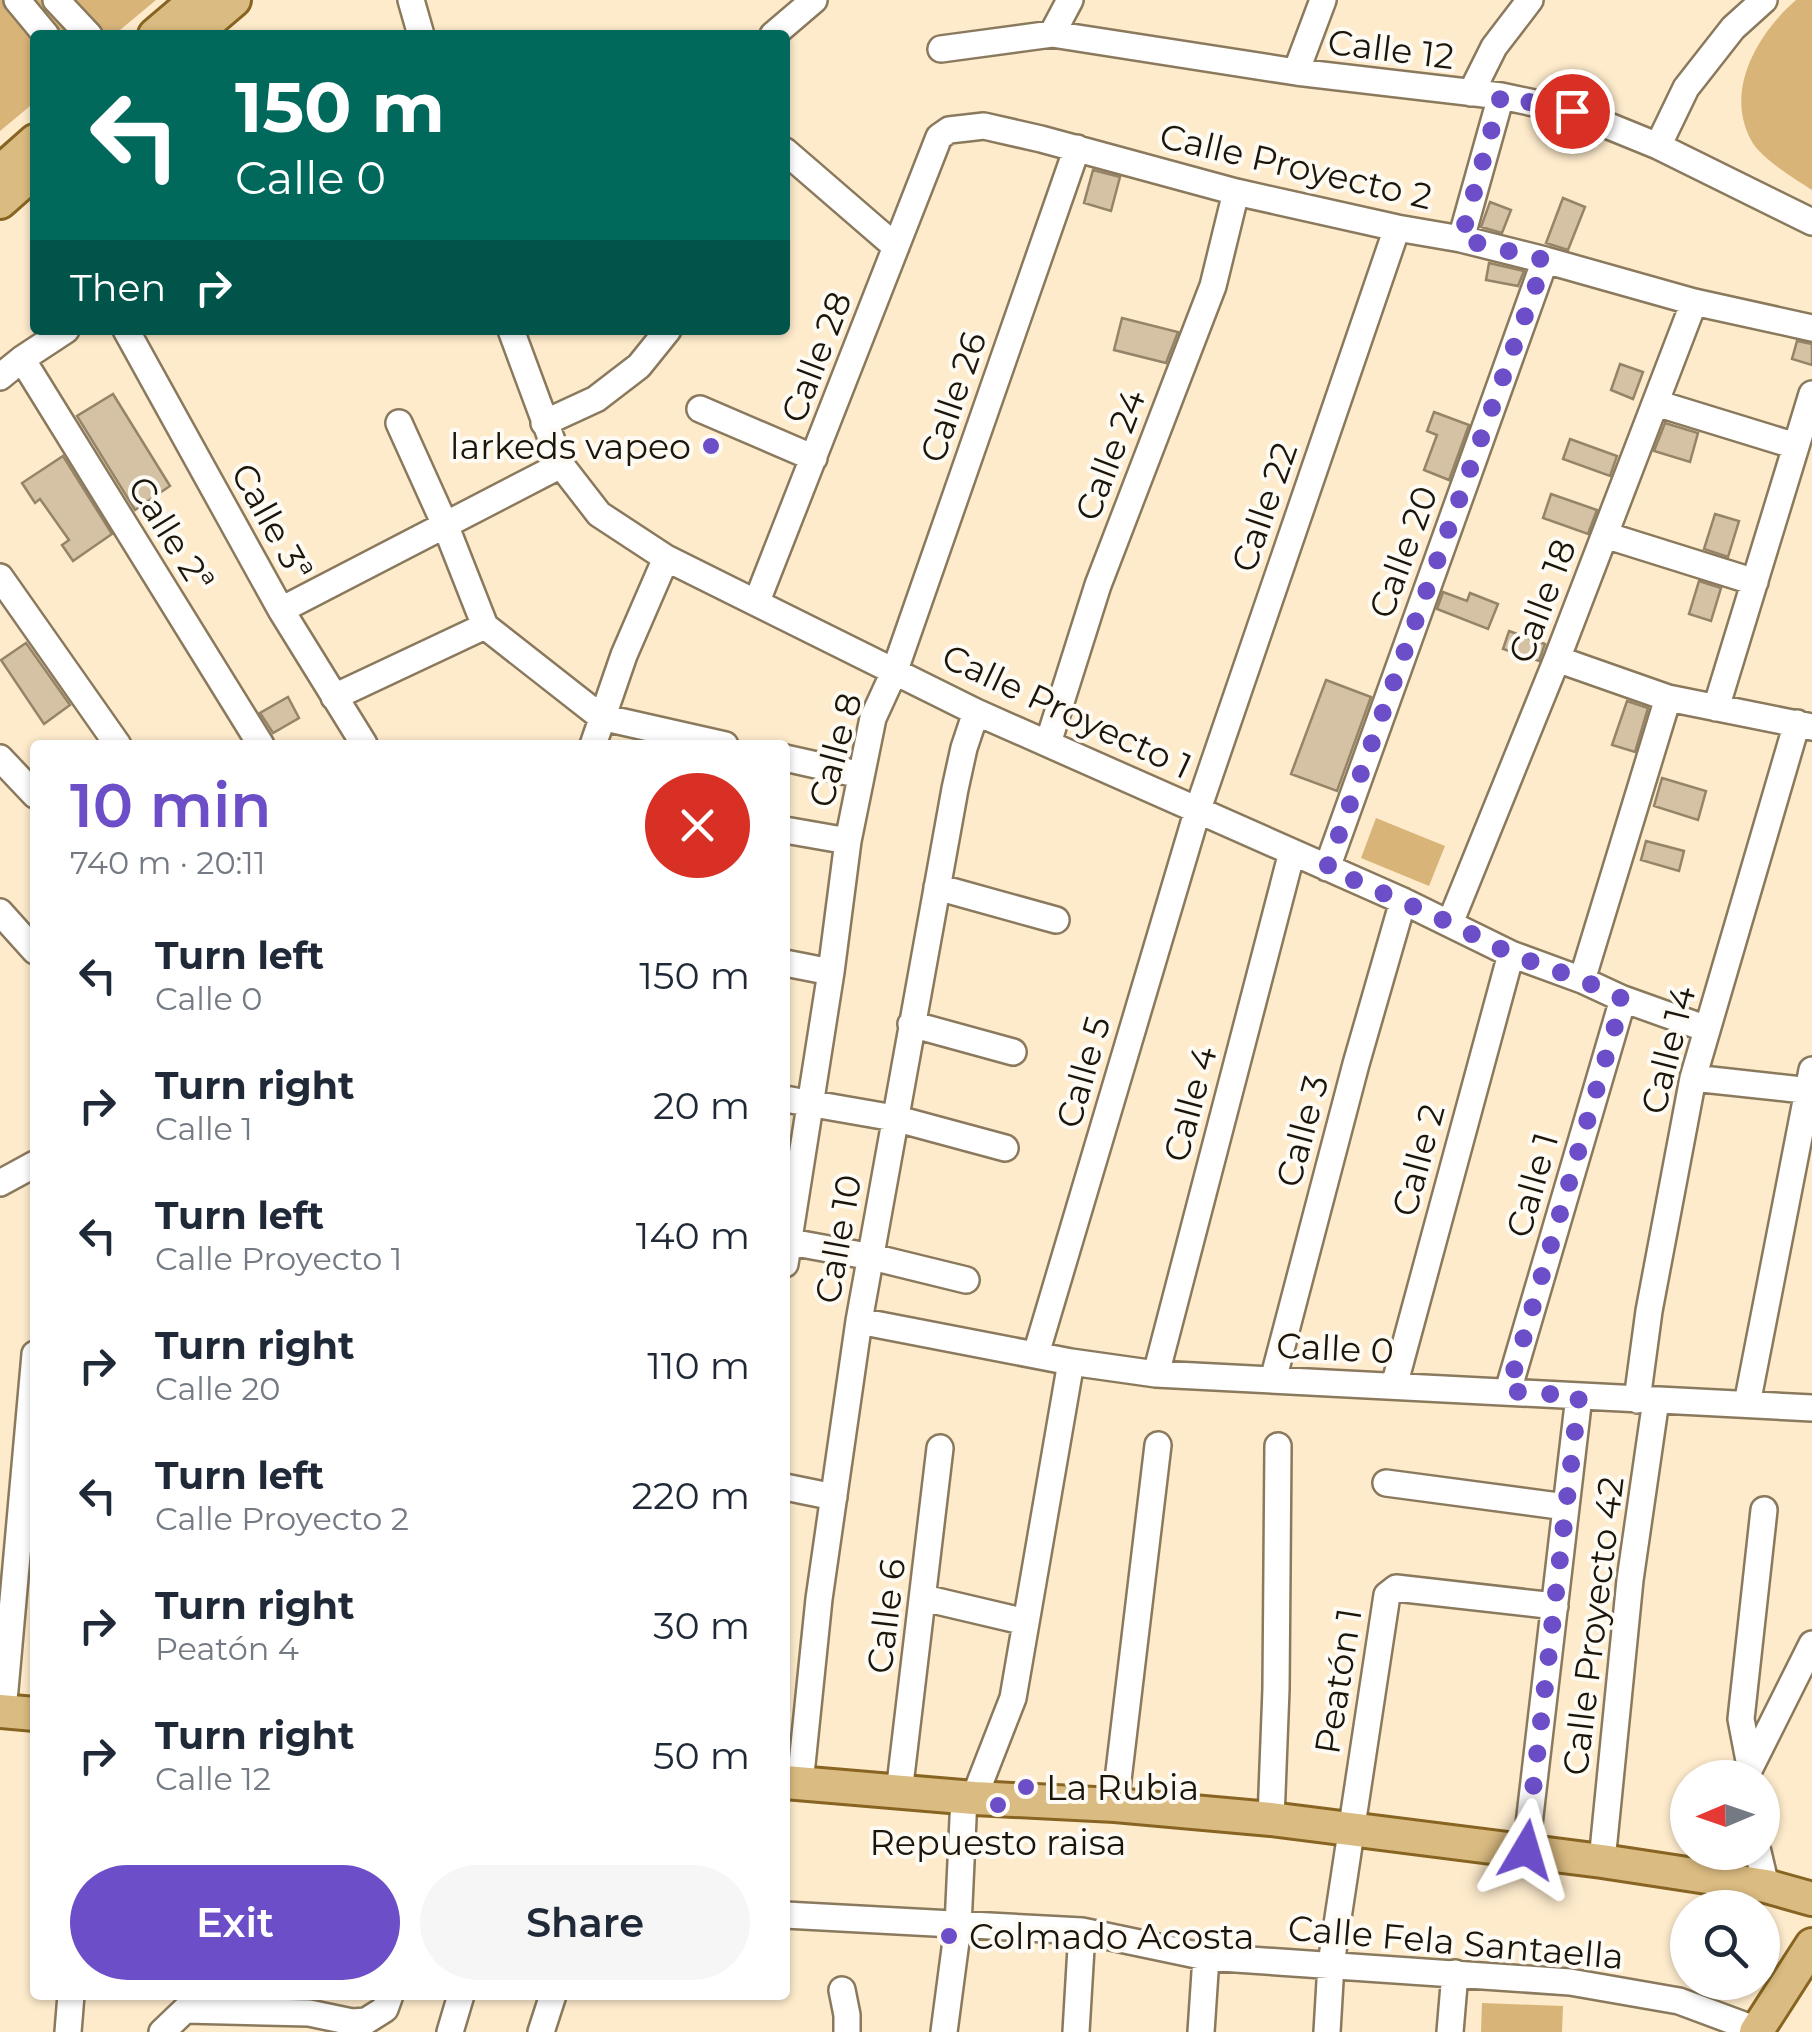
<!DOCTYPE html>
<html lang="en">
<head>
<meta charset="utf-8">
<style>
	:root { --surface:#fff; --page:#f6f6f7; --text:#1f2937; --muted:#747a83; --accent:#6c4fc8 }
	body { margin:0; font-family:Montserrat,sans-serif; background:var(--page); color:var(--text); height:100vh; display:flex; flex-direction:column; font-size:38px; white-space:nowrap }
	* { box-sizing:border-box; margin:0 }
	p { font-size:32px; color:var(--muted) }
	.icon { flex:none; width:55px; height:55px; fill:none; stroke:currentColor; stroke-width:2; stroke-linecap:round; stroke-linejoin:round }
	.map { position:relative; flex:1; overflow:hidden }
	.details { position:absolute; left:30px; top:740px; width:760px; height:1260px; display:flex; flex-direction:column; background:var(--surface); border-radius:10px; box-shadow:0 2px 8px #0004 }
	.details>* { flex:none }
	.guide { position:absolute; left:30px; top:30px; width:760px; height:305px; border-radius:10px; box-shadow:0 2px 8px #0004; background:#00695c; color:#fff; overflow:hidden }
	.needle { width:65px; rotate:268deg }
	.buttons { position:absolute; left:1670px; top:1760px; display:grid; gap:20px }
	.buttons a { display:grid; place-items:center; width:110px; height:110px; border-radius:50%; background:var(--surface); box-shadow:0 2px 8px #0004; font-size:50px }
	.pin { position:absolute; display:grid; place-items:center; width:85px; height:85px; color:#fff; margin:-42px; border:5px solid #fff; border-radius:50%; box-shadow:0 2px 10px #0007 }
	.me { position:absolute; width:110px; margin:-55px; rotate:7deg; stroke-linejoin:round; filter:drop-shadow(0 0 8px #0008) }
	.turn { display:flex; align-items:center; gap:35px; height:210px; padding:0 40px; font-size:45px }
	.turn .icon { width:130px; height:130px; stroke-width:2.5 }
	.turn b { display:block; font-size:70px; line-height:85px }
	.then { display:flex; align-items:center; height:95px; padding:0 40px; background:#0003; gap:20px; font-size:38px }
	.round { display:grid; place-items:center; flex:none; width:105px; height:105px; border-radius:52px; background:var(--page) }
	.head { display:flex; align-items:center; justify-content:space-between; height:170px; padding:0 40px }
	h1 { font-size:60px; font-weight:600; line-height:75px; color:var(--accent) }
	.button { display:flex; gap:20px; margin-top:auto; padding:20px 40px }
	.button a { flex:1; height:115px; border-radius:60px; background:var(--accent); color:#fff; font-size:40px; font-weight:600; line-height:115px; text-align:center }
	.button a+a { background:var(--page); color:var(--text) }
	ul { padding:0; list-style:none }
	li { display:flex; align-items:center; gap:30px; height:130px; padding:0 40px }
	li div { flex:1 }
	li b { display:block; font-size:38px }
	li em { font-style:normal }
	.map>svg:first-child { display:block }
</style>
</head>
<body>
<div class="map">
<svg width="1812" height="2032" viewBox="0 0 1812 2032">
	<rect width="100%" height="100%" fill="#feebcc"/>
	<!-- green -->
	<path fill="#d8b479" d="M0,0H156L114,35H35V102L0,131Z
		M1796,0H1812V190C1794,178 1761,159 1751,140C1724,90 1758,33 1796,0Z
		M1376,818L1445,846L1429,886L1361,858Z
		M1482,2003L1563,2006L1562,2032H1481Z"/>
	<!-- building -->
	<path fill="#d5c2a4" stroke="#968468" stroke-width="2.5" d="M1093,170L1120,177L1111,211L1084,203Z
		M1563,198L1585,207L1568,250L1546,243Z
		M1490,202L1511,210L1502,233L1481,227Z
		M1489,263L1524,271L1518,286L1486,280Z
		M1122,318L1178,332L1166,363L1114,350Z
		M1797,341L1812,344V365L1792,359Z
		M1620,364L1643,372L1633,399L1611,390Z
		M113,394L170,486L135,510L77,416Z
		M1434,412L1469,425L1449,480L1424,470L1437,435L1427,431Z
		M1665,423L1698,433L1690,462L1654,451Z
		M1570,439L1617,456L1610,476L1563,459Z
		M63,456L112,534L73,561L62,545L69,540L40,499L35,503L22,483Z
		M1551,494L1597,510L1588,534L1543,518Z
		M1715,514L1739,521L1728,557L1704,549Z
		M1699,581L1721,588L1711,621L1689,614Z
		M1443,592L1467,601L1470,593L1498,604L1488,629L1437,609Z
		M1509,631L1545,644L1539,661L1503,649Z
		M26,643L70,705L44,724L1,660Z
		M1326,680L1371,697L1337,791L1291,774Z
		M288,697L299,718L273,733L260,713Z
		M1627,701L1648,708L1635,752L1612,745Z
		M1662,778L1706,791L1698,820L1654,806Z
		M1646,841L1684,851L1679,871L1641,860Z"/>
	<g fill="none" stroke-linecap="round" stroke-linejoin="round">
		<!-- minor casing -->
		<g stroke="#8a795d" stroke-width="30">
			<path id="minor" d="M17,0L46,35
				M56,0L89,35
				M411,0L421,35
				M1052,34L1070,0
				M773,35L814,0
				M941,49L1052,34L1296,72L1501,96L1572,111L1658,146L1812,222
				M1296,72L1323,0
				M1471,93L1494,47L1530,0
				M1658,146L1686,88L1733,28L1764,0
				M785,151L896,247
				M1461,239L1501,96
				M126,330L281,610L364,744
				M511,330L561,465L599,514L666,558L976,712L1403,901L1511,954L1582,980L1623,999L1707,1029
				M22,359L261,745
				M0,377L22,359L66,330
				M1656,403L1796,446
				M700,409L814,458
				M399,423L446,527L485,626L601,717L725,745
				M544,423L596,399L639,366L668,330
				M1605,535L1755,582
				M0,577L118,745
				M757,601L939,137L949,130L984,126L1041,139L1236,192L1397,228L1461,239L1545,260L1694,302L1812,328
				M281,610L561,465
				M1557,659L1668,698L1812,727
				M334,697L485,626
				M1716,708L1812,394
				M1048,743L1098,585L1213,286L1236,192
				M593,745L624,655L666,558
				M0,758L35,795
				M785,758L861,775
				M785,830L848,841
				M1327,868L1545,260
				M937,887L1056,920
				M0,912L35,951
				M1450,923L1557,659L1694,302
				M785,963L831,972
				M1582,980L1668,698
				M911,1024L1013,1052
				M1693,1078L1812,1091
				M785,1099L894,1118L1005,1148
				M0,1183L35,1164
				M785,1241L872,1257L966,1280
				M785,1264L831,972L848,841L873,718L895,670L1077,148
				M859,1321L1071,1362L1156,1374L1812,1408
				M1036,1354L1198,809L1397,228
				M1156,1374L1292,852
				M1273,1380L1356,1064L1403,901
				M1394,1386L1511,954
				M1508,1391L1623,999
				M1637,1400L1649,1311L1693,1078L1797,723
				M1747,1404L1812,1070
				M1386,1483L1566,1507
				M785,1487L834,1497
				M924,1598L1026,1622
				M3,1712L35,1354
				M1750,1766L1741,1719L1764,1510
				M1750,1768L1812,1644
				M800,1784L819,1599L859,1321L955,789L964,748L976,712
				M899,1793L940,1448
				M974,1798L1013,1698L1071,1362
				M1115,1805L1158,1445
				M1271,1819L1276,1689L1278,1446
				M1526,1850L1579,1396
				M1758,1852L1766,1886
				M1602,1861L1630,1580L1656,1400
				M785,1915L1082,1931L1206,1957L1570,1982L1679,2001L1757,2030
				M842,1990L847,2015V2032
				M68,2032L71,1995
				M162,2032L185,2010L309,2013L352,2022L366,2021L385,2009L390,1995
				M450,2032L461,1995
				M541,2032L553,1995
				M944,2032L958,1926L964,1797
				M1076,2032L1082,1931
				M1201,2032L1206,1957
				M1327,2032L1331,1964L1387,1595L1396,1588L1555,1606
				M1450,2032L1455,1973"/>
		</g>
		<!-- major casing -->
		<g stroke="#876421" stroke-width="38">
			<path id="major" d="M155,35L196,0
				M193,35L234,0
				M0,172L35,141
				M0,202L35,171
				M0,1711L35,1714
				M785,1782L974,1798L1115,1805L1271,1819L1602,1861L1766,1886L1812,1899
				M1756,2032L1812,1945"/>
		</g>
		<!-- minor -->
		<use href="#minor" stroke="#fff" stroke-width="25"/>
		<!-- major -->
		<use href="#major" stroke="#dabb81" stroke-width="32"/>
	</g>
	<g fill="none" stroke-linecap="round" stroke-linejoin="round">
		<!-- route -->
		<path stroke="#6c4fc8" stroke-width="18" stroke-dasharray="0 32.4" d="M1526,1850L1579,1396L1508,1391L1623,999L1582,980L1511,954L1450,923L1327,868L1545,260L1461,239L1501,96L1572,111"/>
	</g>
	<!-- markers -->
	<g fill="#6c4fc8" stroke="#fefaf4" stroke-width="4">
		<circle cx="711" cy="446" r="10"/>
		<circle cx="1026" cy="1787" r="10"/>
		<circle cx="998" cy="1805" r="10"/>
		<circle cx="949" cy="1936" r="10"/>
	</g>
	<g text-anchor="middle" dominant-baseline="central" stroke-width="8" stroke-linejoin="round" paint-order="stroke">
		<!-- street labels -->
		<g font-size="35" fill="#1c150a" stroke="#fefaf4">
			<text transform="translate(1391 49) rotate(7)">Calle 12</text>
			<text transform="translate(1296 166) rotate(13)">Calle Proyecto 2</text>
			<text transform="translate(816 357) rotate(-69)">Calle 28</text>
			<text transform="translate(953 397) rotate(-71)">Calle 26</text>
			<text transform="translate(1110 455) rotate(-69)">Calle 24</text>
			<text transform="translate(1264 507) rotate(-71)">Calle 22</text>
			<text transform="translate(272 522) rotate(61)">Calle 3ª</text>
			<text transform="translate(171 534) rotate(58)">Calle 2ª</text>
			<text transform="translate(1403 552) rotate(-70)">Calle 20</text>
			<text transform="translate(1542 601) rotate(-69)">Calle 18</text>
			<text transform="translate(1067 711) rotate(25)">Calle Proyecto 1</text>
			<text transform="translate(835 750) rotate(-75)">Calle 8</text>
			<text transform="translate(1668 1050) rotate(-76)">Calle 14</text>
			<text transform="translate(1083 1072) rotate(-74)">Calle 5</text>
			<text transform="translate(1190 1104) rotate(-75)">Calle 4</text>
			<text transform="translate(1302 1131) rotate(-75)">Calle 3</text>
			<text transform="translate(1418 1160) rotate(-75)">Calle 2</text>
			<text transform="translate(1532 1185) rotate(-74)">Calle 1</text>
			<text transform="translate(838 1239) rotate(-80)">Calle 10</text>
			<text transform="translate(1335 1348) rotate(3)">Calle 0</text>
			<text transform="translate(886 1616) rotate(-83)">Calle 6</text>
			<text transform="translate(1593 1626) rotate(-83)">Calle Proyecto 42</text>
			<text transform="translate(1338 1681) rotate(-81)">Peatón 1</text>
			<text transform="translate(1456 1942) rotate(5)">Calle Fela Santaella</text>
		</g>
		<!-- poi labels -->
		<g font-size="35" fill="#1c150a" stroke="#fefaf4" text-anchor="start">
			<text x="691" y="446" text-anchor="end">larkeds vapeo</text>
			<text x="1046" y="1787">La Rubia</text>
			<text x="998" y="1842" text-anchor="middle">Repuesto raisa</text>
			<text x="969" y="1936">Colmado Acosta</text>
		</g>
	</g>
</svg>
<div class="buttons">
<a><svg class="needle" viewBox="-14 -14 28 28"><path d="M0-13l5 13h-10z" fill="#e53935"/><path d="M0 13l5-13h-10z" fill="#747a83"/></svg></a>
<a><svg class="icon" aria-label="search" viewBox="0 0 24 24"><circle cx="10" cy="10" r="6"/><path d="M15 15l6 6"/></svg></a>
</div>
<div class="pin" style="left:1572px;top:111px;background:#d93025"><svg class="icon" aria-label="arrive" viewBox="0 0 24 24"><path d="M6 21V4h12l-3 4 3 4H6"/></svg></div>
<svg class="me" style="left:1526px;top:1850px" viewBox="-20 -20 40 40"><path d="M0-17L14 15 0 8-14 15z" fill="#6c4fc8" stroke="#fff" stroke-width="4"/></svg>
<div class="guide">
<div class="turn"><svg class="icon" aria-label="left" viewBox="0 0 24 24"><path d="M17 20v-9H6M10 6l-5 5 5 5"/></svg><div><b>150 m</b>Calle 0</div></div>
<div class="then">Then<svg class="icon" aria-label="right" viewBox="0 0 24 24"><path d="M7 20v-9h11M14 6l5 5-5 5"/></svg></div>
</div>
<section class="details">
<div class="head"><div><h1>10 min</h1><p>740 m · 20:11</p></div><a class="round" style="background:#d93025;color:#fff"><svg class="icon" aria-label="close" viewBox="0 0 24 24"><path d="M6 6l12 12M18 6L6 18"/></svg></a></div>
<ul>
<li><svg class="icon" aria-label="left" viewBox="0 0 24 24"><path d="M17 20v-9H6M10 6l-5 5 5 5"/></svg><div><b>Turn left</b><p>Calle 0</p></div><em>150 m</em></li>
<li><svg class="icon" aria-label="right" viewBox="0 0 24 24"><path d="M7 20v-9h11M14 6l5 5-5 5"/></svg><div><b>Turn right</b><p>Calle 1</p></div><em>20 m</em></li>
<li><svg class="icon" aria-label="left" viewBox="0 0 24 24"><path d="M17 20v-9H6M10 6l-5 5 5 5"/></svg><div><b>Turn left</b><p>Calle Proyecto 1</p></div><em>140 m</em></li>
<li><svg class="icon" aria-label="right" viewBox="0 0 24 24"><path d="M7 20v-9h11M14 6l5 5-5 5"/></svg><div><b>Turn right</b><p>Calle 20</p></div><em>110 m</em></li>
<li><svg class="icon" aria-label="left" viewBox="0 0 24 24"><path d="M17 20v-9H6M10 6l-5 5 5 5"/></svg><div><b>Turn left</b><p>Calle Proyecto 2</p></div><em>220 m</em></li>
<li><svg class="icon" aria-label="right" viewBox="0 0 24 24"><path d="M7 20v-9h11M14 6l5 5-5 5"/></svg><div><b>Turn right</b><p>Peatón 4</p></div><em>30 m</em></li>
<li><svg class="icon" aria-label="right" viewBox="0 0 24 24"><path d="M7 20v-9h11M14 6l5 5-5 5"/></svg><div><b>Turn right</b><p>Calle 12</p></div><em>50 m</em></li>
</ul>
<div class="button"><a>Exit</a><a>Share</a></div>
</section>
</div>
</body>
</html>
